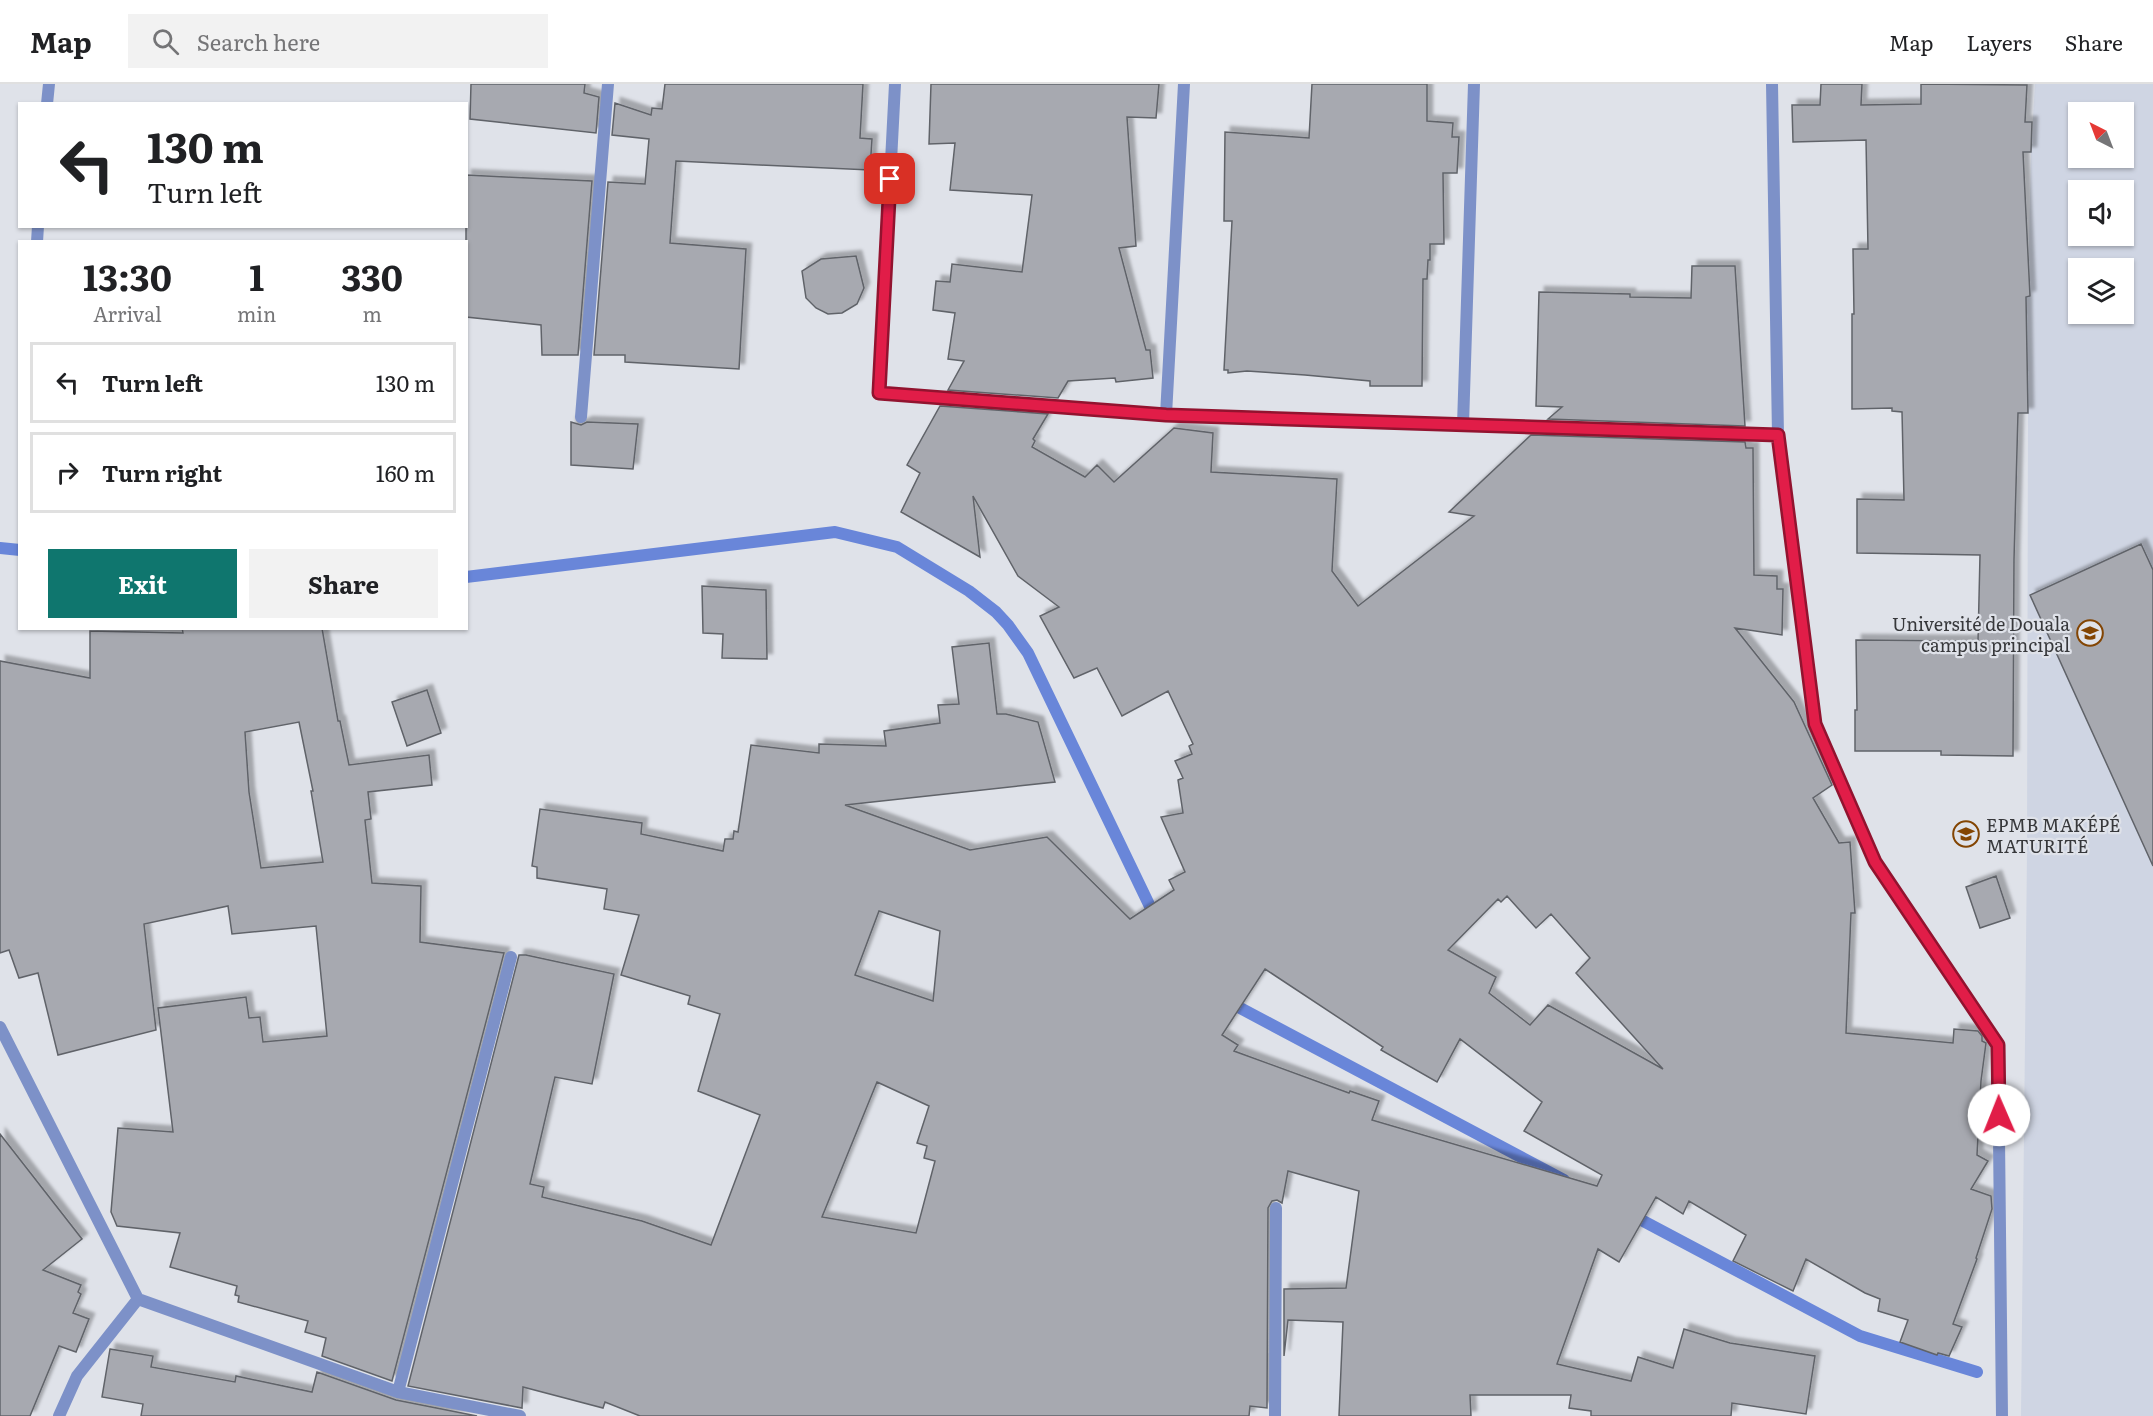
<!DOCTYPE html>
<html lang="en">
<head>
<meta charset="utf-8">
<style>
	:root { --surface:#fff; --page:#f2f2f2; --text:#202124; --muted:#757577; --line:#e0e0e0; --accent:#0f766e }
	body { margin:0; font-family:Literata,serif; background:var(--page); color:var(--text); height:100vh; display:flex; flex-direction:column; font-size:22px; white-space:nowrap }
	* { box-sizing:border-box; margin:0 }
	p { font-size:20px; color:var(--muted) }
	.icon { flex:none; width:33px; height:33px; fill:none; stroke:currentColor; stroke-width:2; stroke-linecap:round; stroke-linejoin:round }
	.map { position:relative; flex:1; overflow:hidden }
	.details { position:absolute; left:18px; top:156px; width:450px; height:390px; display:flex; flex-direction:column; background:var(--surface); border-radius:0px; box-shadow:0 2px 4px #0004 }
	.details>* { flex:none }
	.banner { position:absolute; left:18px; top:18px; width:450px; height:126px; border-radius:0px; box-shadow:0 2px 4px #0004; background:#fff; color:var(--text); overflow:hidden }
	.needle { width:39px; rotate:318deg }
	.buttons { position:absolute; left:2068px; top:18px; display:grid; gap:12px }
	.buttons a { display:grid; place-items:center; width:66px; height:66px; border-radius:0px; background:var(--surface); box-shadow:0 2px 4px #0004; font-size:30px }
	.pin { position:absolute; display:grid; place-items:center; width:51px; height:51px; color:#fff; margin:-26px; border-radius:12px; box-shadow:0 3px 9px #0006 }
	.me { position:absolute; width:66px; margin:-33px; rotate:359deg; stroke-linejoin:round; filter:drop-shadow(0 0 4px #0008) }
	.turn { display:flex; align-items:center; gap:21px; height:126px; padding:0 30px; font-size:27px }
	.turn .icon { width:78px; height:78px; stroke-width:2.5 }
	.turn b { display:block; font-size:42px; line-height:51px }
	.eta { display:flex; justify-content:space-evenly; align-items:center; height:102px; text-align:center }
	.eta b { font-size:36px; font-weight:700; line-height:42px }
	.action { display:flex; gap:12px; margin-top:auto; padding:12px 30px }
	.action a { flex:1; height:69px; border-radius:0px; background:var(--accent); color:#fff; font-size:24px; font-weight:700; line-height:69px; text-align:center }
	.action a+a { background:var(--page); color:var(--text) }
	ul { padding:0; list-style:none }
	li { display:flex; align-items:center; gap:18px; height:81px; margin:0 12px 9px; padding:0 18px; border:3px solid var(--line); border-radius:0px }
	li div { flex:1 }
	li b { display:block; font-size:22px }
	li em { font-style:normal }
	header { display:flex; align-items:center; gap:36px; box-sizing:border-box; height:84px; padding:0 30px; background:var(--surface); border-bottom:2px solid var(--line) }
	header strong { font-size:28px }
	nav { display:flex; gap:33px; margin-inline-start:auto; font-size:21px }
	.search { width:420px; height:54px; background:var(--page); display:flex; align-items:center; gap:15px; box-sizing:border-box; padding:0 21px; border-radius:0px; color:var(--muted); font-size:22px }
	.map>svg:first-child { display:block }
</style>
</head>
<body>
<header>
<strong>Map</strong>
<div class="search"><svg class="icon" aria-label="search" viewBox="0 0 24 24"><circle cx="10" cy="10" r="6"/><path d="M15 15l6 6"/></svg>Search here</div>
<nav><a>Map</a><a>Layers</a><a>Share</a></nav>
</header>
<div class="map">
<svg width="2153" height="1332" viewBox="0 0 2153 1332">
	<defs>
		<filter id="shadow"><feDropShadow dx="5.5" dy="-5.5" stdDeviation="1.5" flood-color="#0004"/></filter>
	</defs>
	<rect width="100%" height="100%" fill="#dfe2e9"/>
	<!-- built -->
	<path fill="#cfd5e3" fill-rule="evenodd" d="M2035,0H2153V1332H2021L2027,768L2028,329L2026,213L2030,212L2029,162L2031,68ZM2079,28H2124V74H2079ZM2079,106H2124V152H2079ZM2079,184H2124V230H2079Z"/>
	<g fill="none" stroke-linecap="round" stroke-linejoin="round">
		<!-- stream -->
		<path stroke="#6986d9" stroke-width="12" d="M0,464L20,466
			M466,493L835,448L897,463L969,507L996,528L1008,541L1028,569L1156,835
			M1227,917L1564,1096
			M1630,1130L1860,1252L1977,1288"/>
	</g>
	<!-- building -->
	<path fill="#a7a9b0" stroke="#606369" stroke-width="1.5" fill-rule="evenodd" filter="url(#shadow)" d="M471,0H585L584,9L599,13L596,49L470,35Z
		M665,0H863L860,54L872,55L870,86L676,77L670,159L746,165L739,285L625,278V271H594L608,98L645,100L649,55L612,51L615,19L651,31L652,24L662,25Z
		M931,0H1159L1156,34L1127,33L1136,162L1119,164L1146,266H1150L1153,294L1116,298L1115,294L1068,297L1058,314L948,306L964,277L948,275L955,229L933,226L936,197L950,198L952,180L1022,188L1032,111L950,106L955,59L929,60Z
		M1312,0H1427V37L1453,39L1452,53H1459L1457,89H1443L1444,160H1430V176H1428L1427,195H1423L1422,302H1370V297L1305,291L1247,287L1228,289V286H1224L1232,137H1224L1225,48L1309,54Z
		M1821,0H1862L1861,21L1921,20V0L2027,1L2025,38H2032L2031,68H2023L2030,212L2026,213L2028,329H2018L2014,476L2013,672L1941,671V667H1855V626H1857L1856,556L1978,557L1980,471L1857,469V415L1904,416L1902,328L1892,327V324L1852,325V230H1854L1853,165H1868L1866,56L1793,58L1792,21H1820Z
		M466,91L592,97L578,271H542L541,241L466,233Z
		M856,172L864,204L857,220L842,229L828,230L816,224L806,214L802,187L821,175Z
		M1692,182H1735L1745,342L1548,335L1562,323L1536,322L1539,208L1630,210V213L1691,214Z
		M940,322L1048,330L1033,355L1035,357L1032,363L1085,393L1097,381L1114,398L1174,344L1213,349L1211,388L1337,395L1332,487L1358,522L1474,432L1449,428L1531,351L1745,358L1746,364H1753L1754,491L1777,492V505H1783L1782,551L1735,544L1794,618L1832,701L1813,714L1839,759L1850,758L1855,829H1851L1846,949L1953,959L1954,945L1978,947L1982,952V957L1986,959L1981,997L1977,1071L1988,1077L1971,1105L1991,1112L1992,1125L1976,1174L1977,1175L1953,1240L1962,1243L1949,1272L1938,1269L1937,1271L1900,1258L1908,1236L1878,1227L1880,1215L1865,1209L1806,1175L1793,1207L1733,1177L1746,1151L1689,1117L1683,1130L1656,1113L1619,1178L1598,1165L1557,1280L1631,1297L1638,1273L1673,1284L1684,1245L1730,1259L1815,1272L1806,1330L1732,1319L1731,1332H1591V1327L1569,1324L1571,1311H1470L1471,1332H1339L1343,1238L1288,1236L1284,1272V1205L1346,1204L1359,1107L1288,1087L1282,1119L1277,1116L1272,1117L1268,1124L1267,1324L1250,1322L1249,1332H640L605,1318L603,1324L523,1303L522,1324L408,1302L519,871H526L614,890L592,1000L555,993L530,1100L544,1103L542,1113L642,1137L711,1161L760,1031L698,1007L720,930L688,920L690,912L621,891L639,831L604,825L607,805L537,794V783L532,782L540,725L642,739L641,750L723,767L725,755H733L734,747L738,748L751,661L819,669V660L886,662L884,647L940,639L938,621L959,620L952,563L989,559L997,630H1006L1038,638L1055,698L845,721L970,766L1047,753L1130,835L1174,806L1169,796L1185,788L1161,733L1183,729L1178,696L1183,694L1175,677L1192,670L1189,662L1193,660L1168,607L1122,632L1097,584L1074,594L1040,532L1059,523L1018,492L973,412L980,473L901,428L920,389L907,381ZM1507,812L1536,844L1551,830L1590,874L1576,889L1663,985L1548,921L1530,941L1489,909L1496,893L1448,866L1498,815L1501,818ZM879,827L940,847L933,917L855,891ZM1265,885L1383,963L1381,966L1437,998L1460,955L1542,1018L1524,1047L1602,1091L1597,1102L1372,1036L1379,1017L1350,1007L1349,1009L1234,967L1238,961L1222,951ZM877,998L929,1022L917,1059L927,1062L924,1074L935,1077L916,1149L822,1133Z
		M571,338L581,341L587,338L638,340L633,385L571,381Z
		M2141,460L2153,486V782L2030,511Z
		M702,502L766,506L767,575L722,574L723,550L703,549Z
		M182,544H322L338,637H340L349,681L429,671L432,701L368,708L371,735L365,736L372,799L421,802L420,858L504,869L392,1297L322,1272L326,1254L305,1248L308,1237L238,1218L239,1212L235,1211L237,1202L170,1183L180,1149L117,1142L111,1128L118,1044L173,1048L158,924L246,913L249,934L260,933L263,958L327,952L316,842L232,850L228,822L144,840L156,946L58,971L38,889L19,894L9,866L0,869V577L90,594V547L183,549ZM299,638L313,707H311L323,778L261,784L249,708L245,648Z
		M427,606L441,649L407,662L392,618Z
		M1996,792L2010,834L1980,844L1966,803Z
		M0,1050L82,1155L43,1186L81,1201L78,1208L81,1210L73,1229L89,1235L76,1268L59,1262L30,1332H0Z
		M110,1265L153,1272L151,1283L235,1298L236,1292L312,1308L317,1288L396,1316L477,1332H141L143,1320L102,1313Z"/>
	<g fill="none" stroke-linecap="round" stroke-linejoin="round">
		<!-- minor -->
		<path stroke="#7d91c8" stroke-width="12" d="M895,0L879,309L1166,331L1778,351
			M1772,0L1778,351L1815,640L1875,778L1998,961L2002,1332
			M47,20L49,0
			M37,158L38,142
			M1166,331L1184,0
			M581,333L608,0
			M1463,341L1474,0
			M0,943L138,1215L398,1308L520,1332
			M398,1308L511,873
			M59,1332L77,1292L138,1215
			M1275,1332L1276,1124"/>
	</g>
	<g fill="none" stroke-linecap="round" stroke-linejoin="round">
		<!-- route casing -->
		<g stroke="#92132f" stroke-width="15">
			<path id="route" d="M890,95L879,309L1166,331L1778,351L1815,640L1875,778L1998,961L1999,1031"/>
		</g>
		<!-- route -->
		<use href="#route" stroke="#e11d48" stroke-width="10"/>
	</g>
	<!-- icons -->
	<defs>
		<g id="university-ring" transform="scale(1.35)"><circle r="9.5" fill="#dfe2e9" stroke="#834503" stroke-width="1.5"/><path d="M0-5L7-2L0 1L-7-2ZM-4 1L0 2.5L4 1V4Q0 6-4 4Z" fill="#834503"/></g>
		<g id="school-ring" transform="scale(1.35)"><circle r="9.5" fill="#dfe2e9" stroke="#834503" stroke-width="1.5"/><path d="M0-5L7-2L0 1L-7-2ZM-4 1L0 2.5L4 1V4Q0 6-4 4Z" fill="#834503"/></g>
	</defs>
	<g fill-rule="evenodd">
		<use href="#university-ring" x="2090" y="549"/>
		<use href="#school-ring" x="1966" y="750"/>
	</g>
	<g text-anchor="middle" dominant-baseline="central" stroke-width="4.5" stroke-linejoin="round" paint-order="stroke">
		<!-- poi labels -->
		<g font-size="18" fill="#37383b" stroke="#dfe2e9" text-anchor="end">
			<text x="2070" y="539">Université de Douala<tspan x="2070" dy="21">campus principal</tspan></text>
			<text x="1986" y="740" text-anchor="start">EPMB MAKÉPÉ<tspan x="1986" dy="21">MATURITÉ</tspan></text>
		</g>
	</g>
</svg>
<div class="buttons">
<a><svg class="needle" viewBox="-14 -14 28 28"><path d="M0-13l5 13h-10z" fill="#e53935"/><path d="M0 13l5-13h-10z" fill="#757577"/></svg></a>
<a><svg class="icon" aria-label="sound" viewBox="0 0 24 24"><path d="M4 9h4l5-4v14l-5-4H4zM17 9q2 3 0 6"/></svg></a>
<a><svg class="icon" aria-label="layers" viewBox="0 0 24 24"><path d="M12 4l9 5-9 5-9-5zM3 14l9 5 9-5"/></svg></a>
</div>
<div class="pin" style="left:890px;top:95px;background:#d93025"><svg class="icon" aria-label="arrive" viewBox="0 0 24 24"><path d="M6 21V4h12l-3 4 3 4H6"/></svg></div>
<svg class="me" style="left:1999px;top:1031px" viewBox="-20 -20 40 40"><circle r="19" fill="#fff"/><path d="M0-13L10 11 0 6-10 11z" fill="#e11d48"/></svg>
<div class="banner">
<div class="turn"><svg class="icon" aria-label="left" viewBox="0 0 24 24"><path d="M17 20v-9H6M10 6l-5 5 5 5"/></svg><div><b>130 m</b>Turn left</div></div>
</div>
<section class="details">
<div class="eta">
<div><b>13:30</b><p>Arrival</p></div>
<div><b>1</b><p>min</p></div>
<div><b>330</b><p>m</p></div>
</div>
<ul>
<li><svg class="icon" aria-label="left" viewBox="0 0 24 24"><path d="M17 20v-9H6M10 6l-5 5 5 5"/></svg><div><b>Turn left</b></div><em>130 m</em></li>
<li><svg class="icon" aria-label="right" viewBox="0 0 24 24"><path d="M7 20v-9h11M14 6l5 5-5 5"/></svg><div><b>Turn right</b></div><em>160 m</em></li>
</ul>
<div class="action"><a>Exit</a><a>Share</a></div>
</section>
</div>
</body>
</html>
